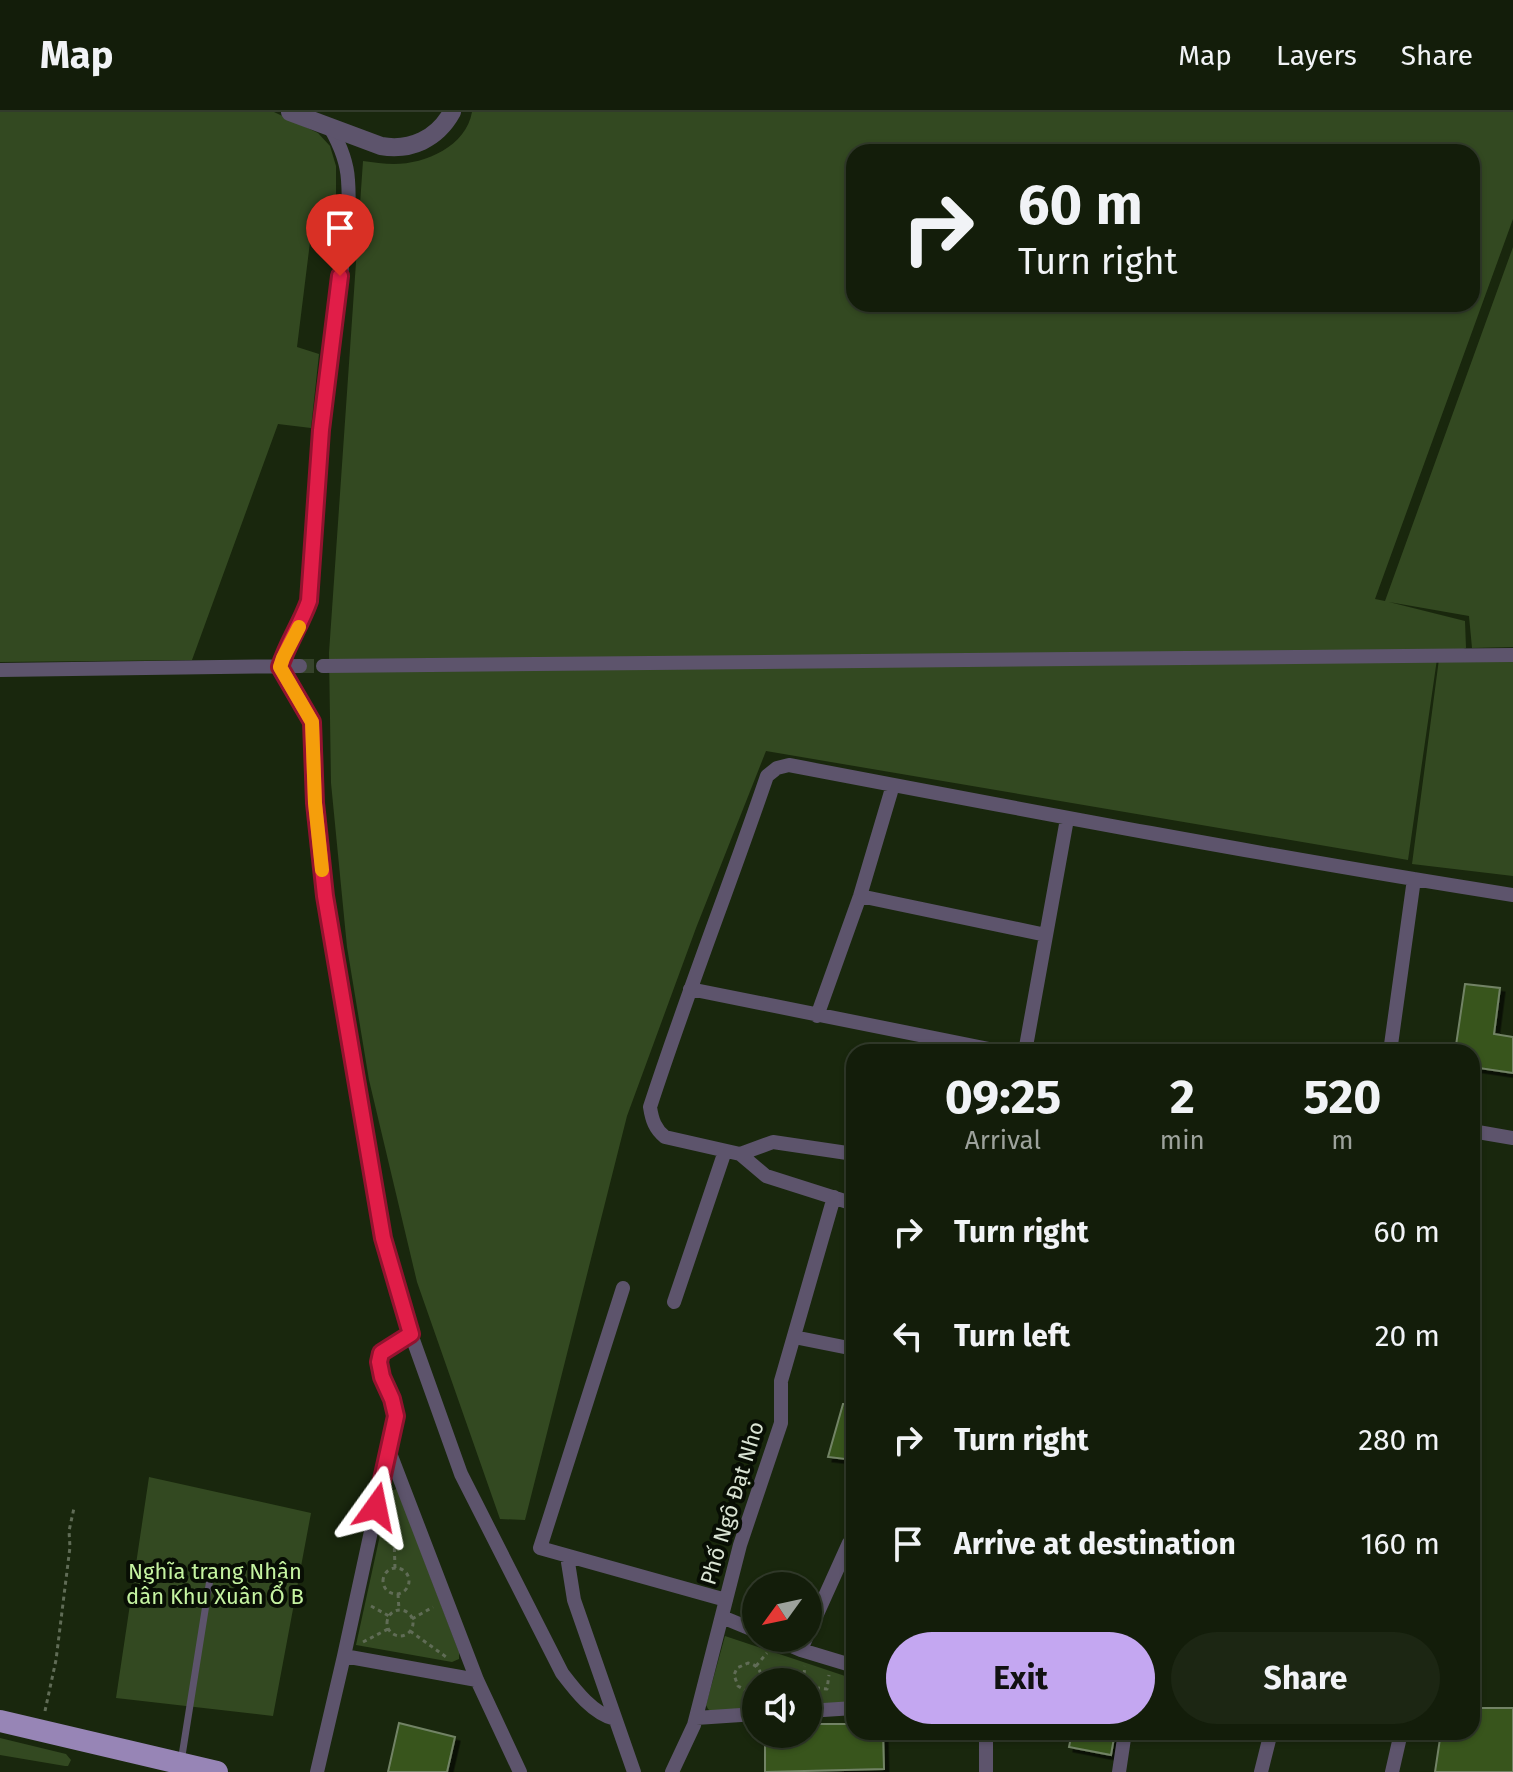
<!DOCTYPE html>
<html lang="en">
<head>
<meta charset="utf-8">
<style>
	:root { --surface:#131d0a; --page:#1c2613; --text:#f1f3f6; --muted:#9da29c; --line:#323b2b; --accent:#c4a7f1 }
	body { margin:0; font-family:"Fira Sans",sans-serif; background:var(--page); color:var(--text); height:100vh; display:flex; flex-direction:column; font-size:30px; white-space:nowrap }
	* { box-sizing:border-box; margin:0 }
	p { font-size:26px; color:var(--muted) }
	.icon { flex:none; width:44px; height:44px; fill:none; stroke:currentColor; stroke-width:2; stroke-linecap:round; stroke-linejoin:round }
	.map { position:relative; flex:1; overflow:hidden }
	.details { position:absolute; left:846px; top:932px; width:634px; height:696px; display:flex; flex-direction:column; background:var(--surface); border-radius:24px; box-shadow:0 2px 6px #0004,0 0 0 2px var(--line) }
	.details>* { flex:none }
	.hud { position:absolute; left:846px; top:32px; width:634px; height:168px; border-radius:24px; box-shadow:0 2px 6px #0004,0 0 0 2px var(--line); background:#131d0a; color:var(--text); overflow:hidden }
	.needle { width:52px; rotate:237deg }
	.fabs { position:absolute; left:742px; top:1460px; display:grid; gap:16px }
	.fabs a { display:grid; place-items:center; width:80px; height:80px; border-radius:50%; background:var(--surface); box-shadow:0 2px 6px #0004,0 0 0 2px var(--line); font-size:40px }
	.pin { position:absolute; display:grid; place-items:center; width:68px; height:68px; color:#fff; margin:-82px -34px; border-radius:50% 50% 50% 0; rotate:-45deg; box-shadow:0 0 8px #0007 }
	.pin .icon { rotate:45deg }
	.me { position:absolute; width:88px; margin:-44px; rotate:12deg; stroke-linejoin:round; filter:drop-shadow(0 0 6px #0008) }
	.turn { display:flex; align-items:center; gap:28px; height:168px; padding:0 40px; font-size:36px }
	.turn .icon { width:104px; height:104px; stroke-width:2.5 }
	.turn b { display:block; font-size:56px; line-height:68px }
	.eta { display:flex; justify-content:space-evenly; align-items:center; height:136px; text-align:center }
	.eta b { font-size:48px; font-weight:700; line-height:56px }
	.button { display:flex; gap:16px; margin-top:auto; padding:16px 40px }
	.button a { flex:1; height:92px; border-radius:48px; background:var(--accent); color:#111; font-size:32px; font-weight:700; line-height:92px; text-align:center }
	.button a+a { background:var(--page); color:var(--text) }
	ul { padding:0; list-style:none }
	li { display:flex; align-items:center; gap:24px; height:104px; padding:0 40px }
	li div { flex:1 }
	li b { display:block; font-size:30px }
	li em { font-style:normal }
	header { display:flex; align-items:center; gap:48px; box-sizing:border-box; height:112px; padding:0 40px; background:var(--surface); border-bottom:2px solid var(--line) }
	header strong { font-size:38px }
	nav { display:flex; gap:44px; margin-inline-start:auto; font-size:28px }
	.map>svg:first-child { display:block }
</style>
</head>
<body>
<header>
<strong>Map</strong>
<nav><a>Map</a><a>Layers</a><a>Share</a></nav>
</header>
<div class="map">
<svg width="1513" height="1660" viewBox="0 0 1513 1660">
	<defs>
		<filter id="shadow"><feDropShadow dx="4.5" dy="4.5" stdDeviation="0" flood-color="#0009"/></filter>
	</defs>
	<rect width="100%" height="100%" fill="#19270d"/>
	<!-- green -->
	<path fill="#334921" fill-rule="evenodd" d="M0,0H274L318,21L330,34L336,54V105L313,106L297,235L319,242L311,316L278,312L192,548L0,550Z
		M472,0H1513V107L1375,487L1385,489L1513,135V535L1472,536L1469,504L1389,490L1465,509L1466,536L1437,547L1408,748L766,639L696,816L627,1004L525,1408L500,1407L417,1170L369,968L347,835L331,671L329,541L363,49C373,50 384,52 394,52C426,52 466,34 472,0ZM854,40H1472V192H854Z
		M1439,547H1513V764L1412,752Z
		M149,1365L311,1401L273,1604L116,1586Z
		M397,1377L459,1540V1547L452,1550L356,1533L389,1382L390,1379Z
		M725,1524L854,1567V1593L808,1595V1570H756V1597L712,1600L708,1597L706,1593Z
		M0,1626L66,1642L71,1648L68,1654H65L0,1643Z"/>
	<!-- building -->
	<path fill="#37541d" stroke="#728365" stroke-width="2" filter="url(#shadow)" d="M1465,872L1500,876L1494,922L1513,925V961L1472,955V940H1455Z
		M843,1292H854V1348L828,1345Z
		M1472,1596H1513V1660H1435L1441,1620H1472Z
		M399,1611L455,1625L447,1660H388Z
		M808,1612H854V1620H883L884,1657L765,1660V1622H808Z
		M1072,1620H1115L1111,1643L1069,1635Z"/>
	<g fill="none" stroke-linecap="round" stroke-linejoin="round">
		<!-- minor-tunnel -->
		<path stroke="#36432b" stroke-width="14" stroke-dasharray="14 7" stroke-linecap="butt" d="M300,554H323"/>
		<!-- path -->
		<path stroke="#606c56" stroke-width="3" stroke-dasharray="4 4" stroke-linecap="butt" d="M393,1396L395,1456
			M383 1469a13 13 0 1 1 26 0a13 13 0 1 1-26 0Z
			M398,1482L399,1498
			M371,1494L389,1504
			M387 1511a13 13 0 1 1 26 0a13 13 0 1 1-26 0Z
			M412,1507L433,1495
			M410,1519L449,1547
			M363,1530L388,1517
			M756,1554L767,1541
			M761,1566L777,1568
			M777,1570L779,1564L784,1562L791,1564L793,1570
			M803,1570L805,1554
			M808,1575L827,1577L829,1563
			M756,1576L745,1578L738,1574L734,1563L737,1556L748,1551C758,1553 763,1560 760,1570
			M45,1599L56,1548L70,1435L69,1419L74,1396"/>
		<!-- service -->
		<path stroke="#5d546c" stroke-width="7" d="M181,1650L210,1467"/>
		<!-- minor -->
		<path stroke="#5d546c" stroke-width="14" d="M331,17C340,33 347,49 348,68C352,120 337,175 331,227C320,314 317,402 309,489C301,512 286,533 280,555L312,610L315,691L325,784L383,1126L411,1222
			M323,554L1513,543
			M0,558L300,554
			M860,784L1046,823
			M690,877L1004,940
			M817,904L860,784L893,673
			M1025,940L1067,707
			M1390,940L1414,767
			M1472,1019L1513,1026
			M740,1042L773,1030L854,1042
			M854,1092L766,1064L740,1042L665,1025C655,1017 652,1008 650,995C686,884 729,775 767,664L777,656L789,653C1030,699 1271,745 1513,783
			M623,1176L540,1436L726,1488
			M674,1190L725,1039
			M794,1225L854,1237
			M388,1336L477,1568L520,1660
			M567,1444L574,1488L634,1660
			M722,1505L756,1519
			M808,1522L849,1431L854,1433
			M773,1526L801,1538
			M806,1526L801,1538L854,1554
			M344,1544L477,1568
			M808,1599L854,1596
			M696,1606L756,1602
			M986,1620V1660
			M317,1660L344,1544L396,1304C391,1283 376,1262 381,1241L411,1222L461,1362L562,1561C575,1578 593,1602 615,1607
			M672,1660L694,1613L740,1433L781,1311V1269L834,1085
			M1119,1660L1125,1620
			M1261,1660L1271,1620
			M1392,1660L1400,1625"/>
		<!-- tertiary -->
		<path stroke="#5d546c" stroke-width="18" d="M290,0L381,34C411,39 437,27 452,0"/>
		<!-- primary -->
		<path stroke="#9785b6" stroke-width="22" d="M0,1609L217,1660"/>
	</g>
	<g fill="none" stroke-linecap="round" stroke-linejoin="round">
		<!-- route casing -->
		<g stroke="#92132f" stroke-width="20">
			<path id="route" d="M340,164L321,318L309,489C301,512 287,532 280,555L312,610L315,691L325,784L383,1126L411,1222L381,1241L379,1250L382,1265L392,1287L396,1304L376,1395"/>
		</g>
		<!-- route -->
		<use href="#route" stroke="#e11d48" stroke-width="14"/>
		<!-- slow -->
		<path stroke="#f59e0b" stroke-width="14" d="M299,515L283,546L280,555L312,610L315,691L322,758"/>
	</g>
	<g text-anchor="middle" dominant-baseline="central" stroke-width="8" stroke-linejoin="round" paint-order="stroke">
		<!-- street labels -->
		<g font-size="22" fill="#dae4d4" stroke="#080e04">
			<text transform="translate(732 1391) rotate(-73)">Phố Ngô Đạt Nho</text>
		</g>
		<!-- park labels -->
		<g font-size="22" fill="#c5f3a1" stroke="#080e04">
			<text x="215" y="1459">Nghĩa trang Nhân<tspan x="215" dy="25">dân Khu Xuân Ổ B</tspan></text>
		</g>
	</g>
</svg>
<div class="fabs">
<a><svg class="needle" viewBox="-14 -14 28 28"><path d="M0-13l5 13h-10z" fill="#e53935"/><path d="M0 13l5-13h-10z" fill="#9da29c"/></svg></a>
<a><svg class="icon" aria-label="sound" viewBox="0 0 24 24"><path d="M4 9h4l5-4v14l-5-4H4zM17 9q2 3 0 6"/></svg></a>
</div>
<div class="pin" style="left:340px;top:164px;background:#d93025"><svg class="icon" aria-label="arrive" viewBox="0 0 24 24"><path d="M6 21V4h12l-3 4 3 4H6"/></svg></div>
<svg class="me" style="left:376px;top:1395px" viewBox="-20 -20 40 40"><path d="M0-17L14 15 0 8-14 15z" fill="#e11d48" stroke="#fff" stroke-width="4"/></svg>
<div class="hud">
<div class="turn"><svg class="icon" aria-label="right" viewBox="0 0 24 24"><path d="M7 20v-9h11M14 6l5 5-5 5"/></svg><div><b>60 m</b>Turn right</div></div>
</div>
<section class="details">
<div class="eta">
<div><b>09:25</b><p>Arrival</p></div>
<div><b>2</b><p>min</p></div>
<div><b>520</b><p>m</p></div>
</div>
<ul>
<li><svg class="icon" aria-label="right" viewBox="0 0 24 24"><path d="M7 20v-9h11M14 6l5 5-5 5"/></svg><div><b>Turn right</b></div><em>60 m</em></li>
<li><svg class="icon" aria-label="left" viewBox="0 0 24 24"><path d="M17 20v-9H6M10 6l-5 5 5 5"/></svg><div><b>Turn left</b></div><em>20 m</em></li>
<li><svg class="icon" aria-label="right" viewBox="0 0 24 24"><path d="M7 20v-9h11M14 6l5 5-5 5"/></svg><div><b>Turn right</b></div><em>280 m</em></li>
<li><svg class="icon" aria-label="arrive" viewBox="0 0 24 24"><path d="M6 21V4h12l-3 4 3 4H6"/></svg><div><b>Arrive at destination</b></div><em>160 m</em></li>
</ul>
<div class="button"><a>Exit</a><a>Share</a></div>
</section>
</div>
</body>
</html>
